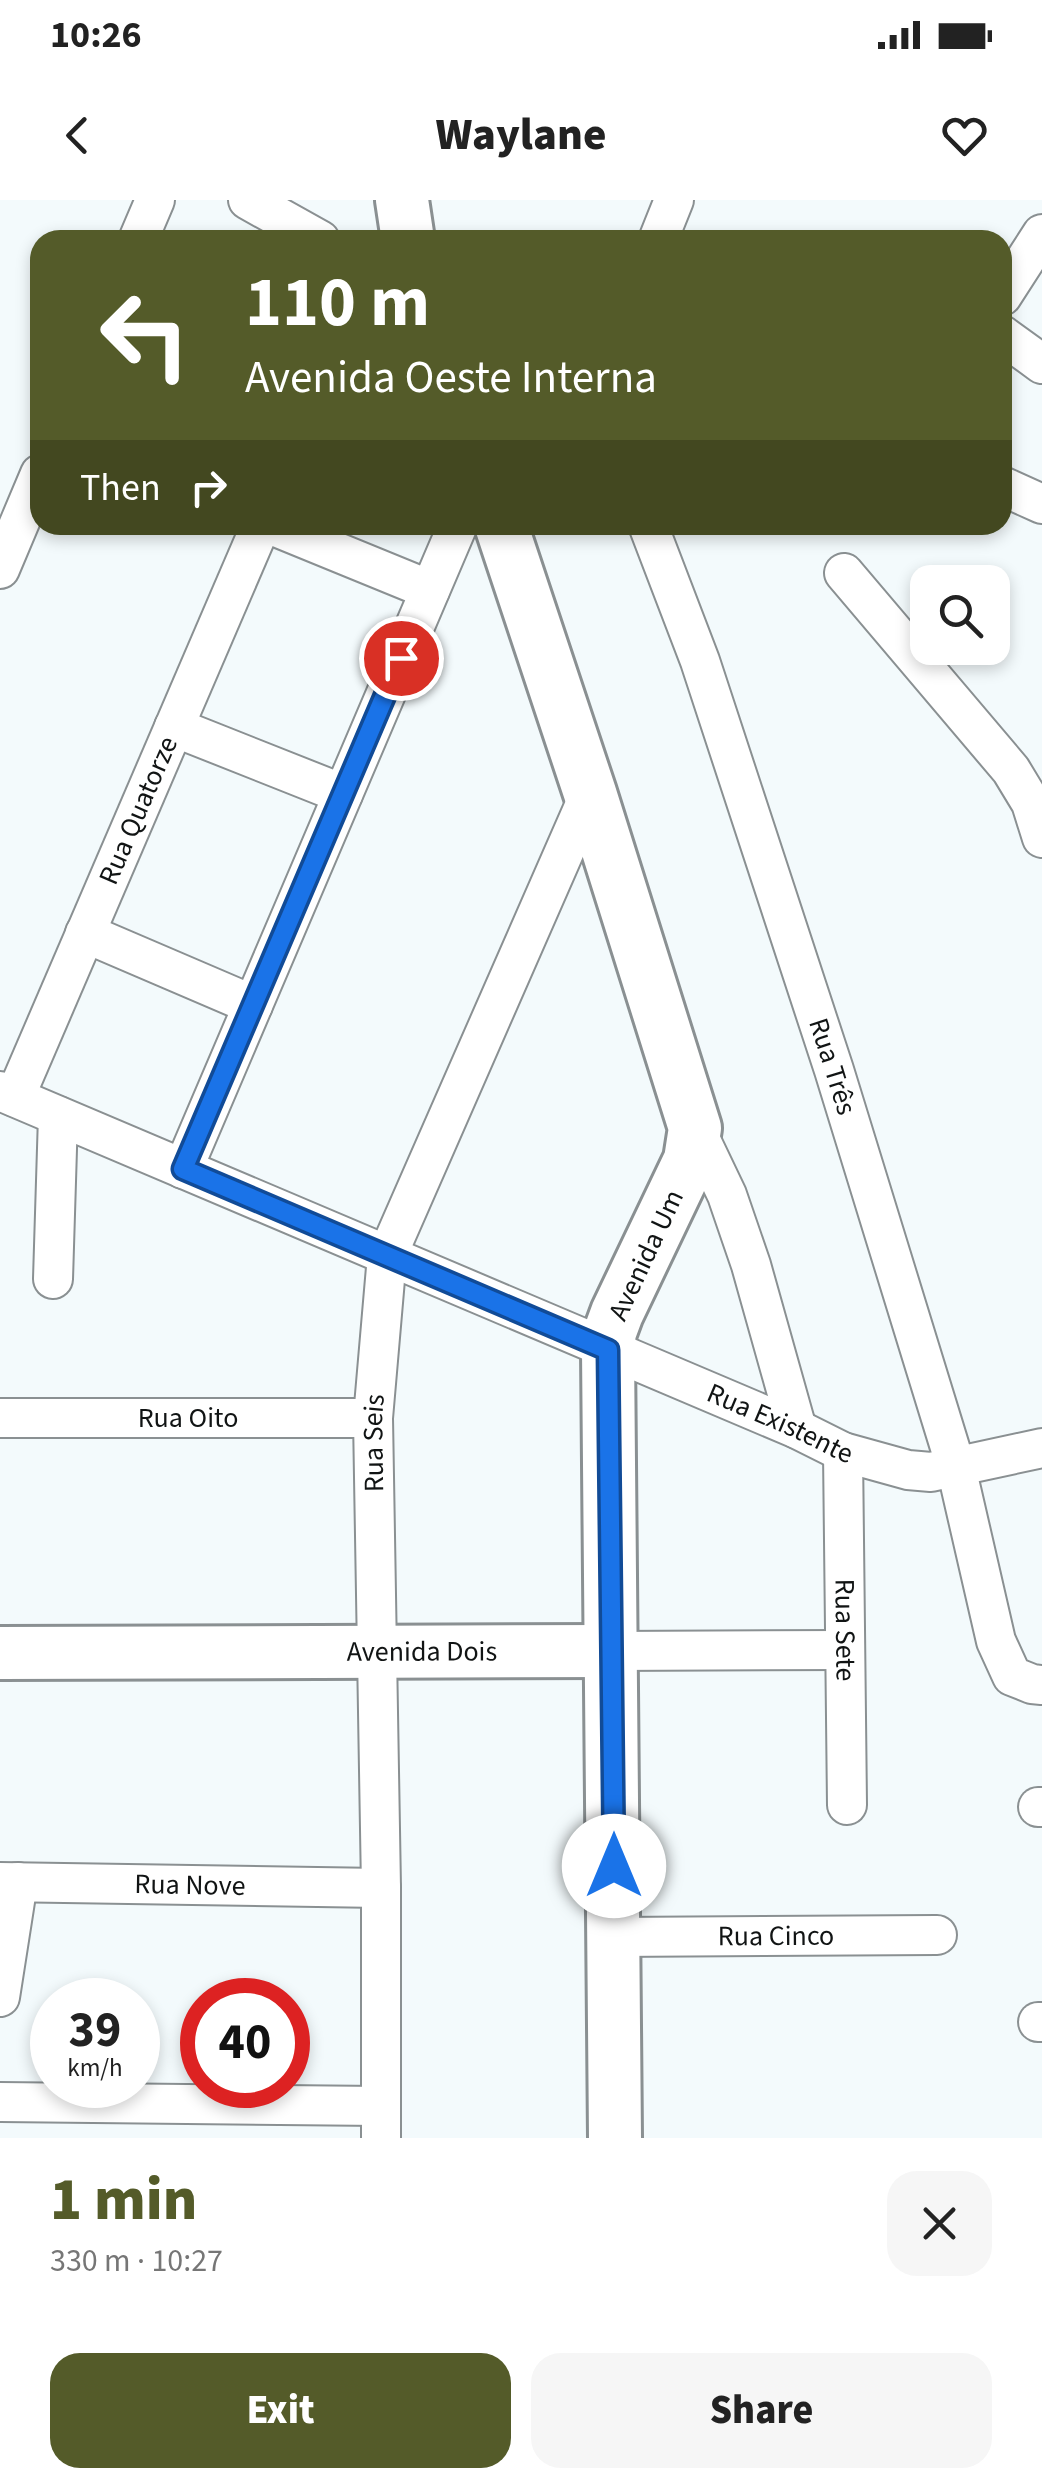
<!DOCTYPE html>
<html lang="en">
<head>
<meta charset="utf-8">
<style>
	:root { --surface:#fff; --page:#f6f6f6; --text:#222; --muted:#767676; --accent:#545b29 }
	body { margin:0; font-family:"Source Sans 3",sans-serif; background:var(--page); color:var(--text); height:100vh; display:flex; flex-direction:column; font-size:38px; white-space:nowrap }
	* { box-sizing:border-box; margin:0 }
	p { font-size:32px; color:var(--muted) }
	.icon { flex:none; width:55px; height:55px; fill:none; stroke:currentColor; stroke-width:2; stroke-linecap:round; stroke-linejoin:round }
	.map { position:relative; height:1938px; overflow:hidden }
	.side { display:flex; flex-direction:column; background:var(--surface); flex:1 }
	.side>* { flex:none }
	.top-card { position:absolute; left:30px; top:30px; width:982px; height:305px; border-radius:30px; box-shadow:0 5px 15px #0003; background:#545b29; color:#fff; overflow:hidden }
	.fabs { position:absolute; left:910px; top:365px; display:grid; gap:20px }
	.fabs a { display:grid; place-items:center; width:100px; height:100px; border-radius:20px; background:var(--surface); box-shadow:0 5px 15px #0003; font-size:50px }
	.speed { position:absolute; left:30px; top:1778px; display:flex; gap:20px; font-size:50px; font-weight:700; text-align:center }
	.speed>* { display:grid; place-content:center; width:130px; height:130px; border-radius:50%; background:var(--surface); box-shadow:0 5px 15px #0003; line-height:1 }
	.speed small { font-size:25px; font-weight:400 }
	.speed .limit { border:15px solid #d22; background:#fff; color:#111 }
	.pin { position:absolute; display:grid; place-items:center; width:85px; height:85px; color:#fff; margin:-42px; border:5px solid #fff; border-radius:50%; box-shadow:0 2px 10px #0007 }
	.me { position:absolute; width:110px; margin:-55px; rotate:0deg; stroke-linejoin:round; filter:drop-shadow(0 0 8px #0008) }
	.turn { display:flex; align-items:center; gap:35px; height:210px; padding:0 50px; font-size:45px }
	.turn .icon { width:130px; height:130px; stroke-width:2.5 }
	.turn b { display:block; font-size:70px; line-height:85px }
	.then { display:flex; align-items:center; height:95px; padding:0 50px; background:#0003; gap:20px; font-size:38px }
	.round { display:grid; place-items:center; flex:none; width:105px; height:105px; border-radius:30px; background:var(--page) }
	.head { display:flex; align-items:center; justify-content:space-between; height:170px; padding:0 50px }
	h1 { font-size:60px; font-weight:800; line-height:75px; color:var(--accent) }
	.cta { display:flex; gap:20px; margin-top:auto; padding:20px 50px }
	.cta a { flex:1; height:115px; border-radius:30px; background:var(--accent); color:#fff; font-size:40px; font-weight:800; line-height:115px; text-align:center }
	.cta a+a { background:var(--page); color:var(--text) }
	.status { display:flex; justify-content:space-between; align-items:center; height:70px; padding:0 50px; background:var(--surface); direction:ltr }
	.status svg { height:28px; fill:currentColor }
	header { display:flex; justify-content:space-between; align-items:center; height:130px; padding:0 50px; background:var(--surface); font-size:45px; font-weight:800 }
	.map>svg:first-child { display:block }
</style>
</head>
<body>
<div class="status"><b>10:26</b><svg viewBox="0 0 49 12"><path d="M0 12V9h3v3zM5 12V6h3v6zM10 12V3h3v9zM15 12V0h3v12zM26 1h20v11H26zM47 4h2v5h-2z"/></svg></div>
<header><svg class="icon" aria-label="back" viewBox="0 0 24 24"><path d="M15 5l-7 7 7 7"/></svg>Waylane<svg class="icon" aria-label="heart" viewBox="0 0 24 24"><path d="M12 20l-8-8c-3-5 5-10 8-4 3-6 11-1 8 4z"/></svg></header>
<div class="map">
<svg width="1042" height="1938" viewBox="0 0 1042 1938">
	<rect width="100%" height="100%" fill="#f3fafc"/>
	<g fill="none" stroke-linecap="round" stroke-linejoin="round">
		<!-- street casing -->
		<g stroke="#8a9092" stroke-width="42">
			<g id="street">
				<path d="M248,0L320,40"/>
				<path d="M138,40L155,0"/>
				<path d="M658,40L674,0"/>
				<path d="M1002,96L1042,34"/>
				<path d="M1002,135L1042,164"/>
				<path d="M1002,286L1042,304"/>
				<path d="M271,325L430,390"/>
				<path id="s1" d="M648,325L700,461L834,870L956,1267L996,1441L1012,1476L1032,1484L1042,1485"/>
				<path d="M0,369L40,274"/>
				<path d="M844,373L1011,570L1031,603L1042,638"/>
				<path d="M174,527L343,594"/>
				<path d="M85,733L253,805"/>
				<path id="s2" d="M0,891L797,1229L843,1252L908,1270L931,1272L1042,1248"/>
				<path id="s3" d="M15,897L261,325"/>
				<path d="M695,928L727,995L751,1065L797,1229"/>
				<path d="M183,969L458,325"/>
				<path d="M53,1079L58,916"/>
				<path id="s4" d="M0,1218H373"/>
				<path id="s5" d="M843,1252L847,1605"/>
				<path d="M612,1451L845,1450"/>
				<path d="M1038,1607H1042"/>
				<path id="s6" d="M0,1682L381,1688"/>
				<path id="s7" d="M614,1737L937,1735"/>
				<path d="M0,1797L18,1682"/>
				<path d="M1038,1822H1042"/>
				<path d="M0,1902L381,1906"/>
				<path id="s8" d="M381,1938V1688L373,1218L387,1056L590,593"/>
			</g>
		</g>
		<!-- secondary casing -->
		<g stroke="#8a9092" stroke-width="58">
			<g id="secondary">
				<path d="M402,0L408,40"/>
				<path d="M501,325L590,593L695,928L690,960L617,1113L610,1132L608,1150L615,1938"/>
				<path id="s9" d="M0,1453L612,1451"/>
			</g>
		</g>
		<!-- street -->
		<use href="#street" stroke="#fff" stroke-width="38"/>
		<!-- secondary -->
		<use href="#secondary" stroke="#fff" stroke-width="52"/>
	</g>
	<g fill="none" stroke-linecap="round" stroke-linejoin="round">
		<!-- route casing -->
		<g stroke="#114b97" stroke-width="25">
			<path id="route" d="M401,458L183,969L608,1150L614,1666"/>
		</g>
		<!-- route -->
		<use href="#route" stroke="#1a73e8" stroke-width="18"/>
	</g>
	<g text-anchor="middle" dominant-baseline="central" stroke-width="10" stroke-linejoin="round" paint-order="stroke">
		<!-- street labels -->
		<g font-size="28" fill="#111414" stroke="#fff">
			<text stroke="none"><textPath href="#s3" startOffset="312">Rua Quatorze</textPath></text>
			<text stroke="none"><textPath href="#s1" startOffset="572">Rua Três</textPath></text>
			<text transform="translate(646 1055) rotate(-65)">Avenida Um</text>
			<text stroke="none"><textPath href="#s4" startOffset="188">Rua Oito</textPath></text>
			<text stroke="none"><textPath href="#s2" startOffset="848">Rua Existente</textPath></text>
			<text stroke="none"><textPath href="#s8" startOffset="695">Rua Seis</textPath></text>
			<text stroke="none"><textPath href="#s5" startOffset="178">Rua Sete</textPath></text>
			<text stroke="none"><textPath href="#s9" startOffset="422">Avenida Dois</textPath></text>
			<text stroke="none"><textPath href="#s6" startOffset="190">Rua Nove</textPath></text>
			<text stroke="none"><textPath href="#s7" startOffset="162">Rua Cinco</textPath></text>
		</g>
	</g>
</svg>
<div class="fabs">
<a><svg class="icon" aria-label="search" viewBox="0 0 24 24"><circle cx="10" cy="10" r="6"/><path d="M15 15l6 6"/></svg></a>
</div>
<div class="speed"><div>39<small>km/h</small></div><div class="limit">40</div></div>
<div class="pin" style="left:401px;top:458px;background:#d93025"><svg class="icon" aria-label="arrive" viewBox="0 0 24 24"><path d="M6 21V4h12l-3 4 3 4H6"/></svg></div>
<svg class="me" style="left:614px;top:1666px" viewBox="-20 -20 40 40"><circle r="19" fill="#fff"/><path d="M0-13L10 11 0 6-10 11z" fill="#1a73e8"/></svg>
<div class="top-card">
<div class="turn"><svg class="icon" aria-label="left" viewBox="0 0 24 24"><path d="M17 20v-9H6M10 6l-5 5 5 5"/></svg><div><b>110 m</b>Avenida Oeste Interna</div></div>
<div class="then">Then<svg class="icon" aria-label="right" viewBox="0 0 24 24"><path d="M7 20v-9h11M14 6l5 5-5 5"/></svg></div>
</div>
</div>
<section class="side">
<div class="head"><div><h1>1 min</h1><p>330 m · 10:27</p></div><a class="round"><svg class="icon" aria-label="close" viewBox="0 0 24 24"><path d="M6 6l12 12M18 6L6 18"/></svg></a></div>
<div class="cta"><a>Exit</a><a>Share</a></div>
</section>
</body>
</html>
